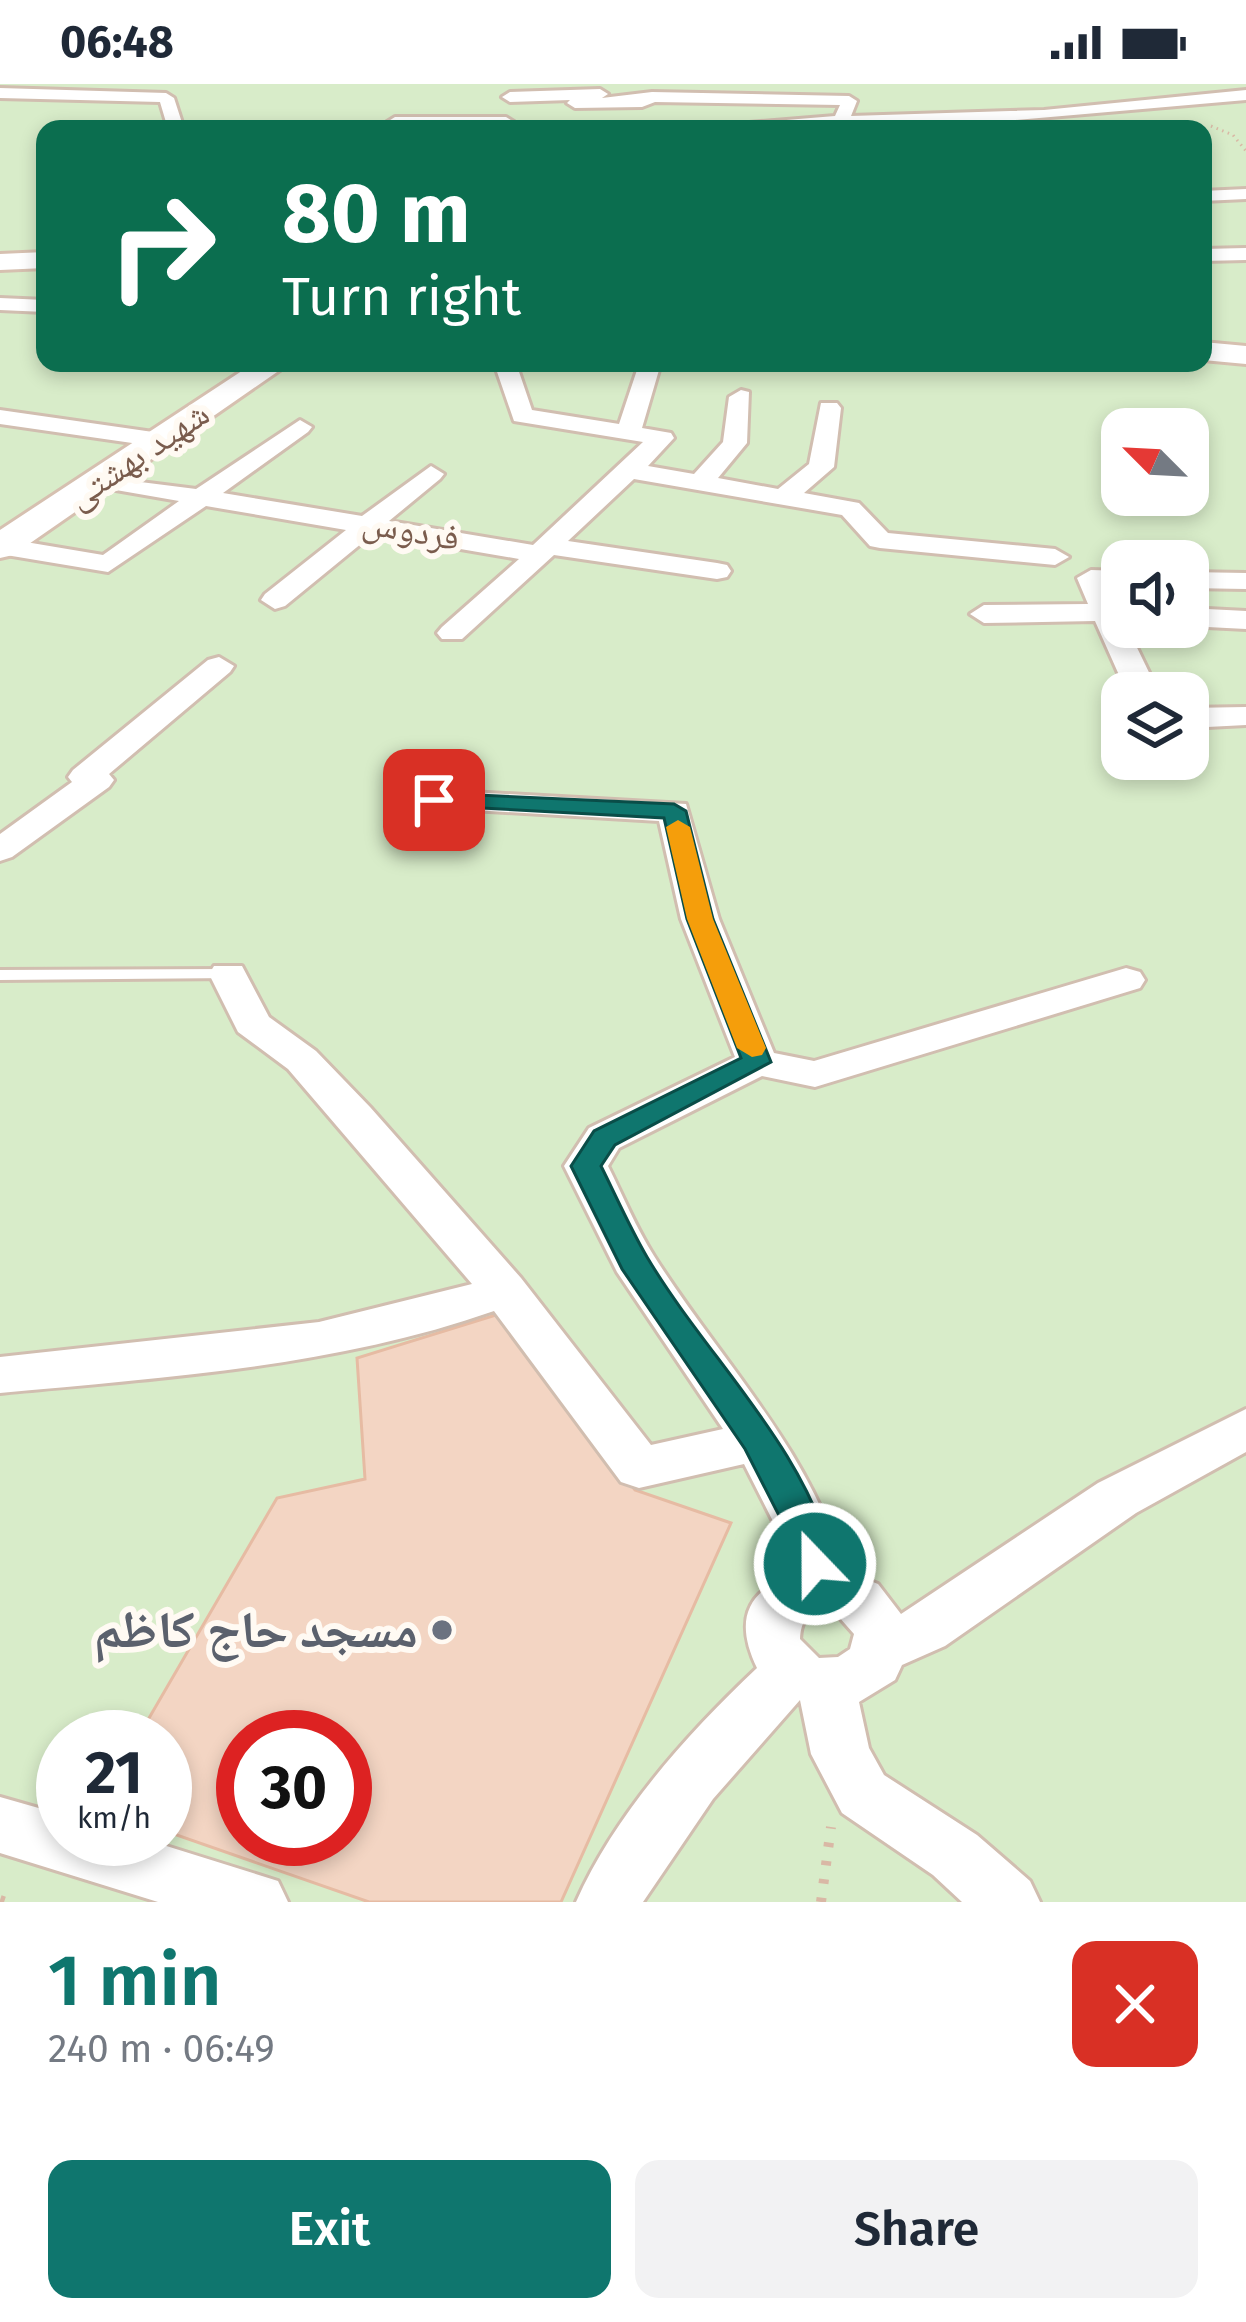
<!DOCTYPE html>
<html lang="en">
<head>
<meta charset="utf-8">
<style>
	:root { --surface:#fff; --page:#f2f2f3; --text:#1f2937; --muted:#747a83; --accent:#0f766e }
	body { margin:0; font-family:"Fira Sans","Noto Naskh Arabic",sans-serif; background:var(--page); color:var(--text); height:100vh; display:flex; flex-direction:column; font-size:45px; white-space:nowrap }
	* { box-sizing:border-box; margin:0 }
	p { font-size:39px; color:var(--muted) }
	.icon { flex:none; width:66px; height:66px; fill:none; stroke:currentColor; stroke-width:2; stroke-linecap:round; stroke-linejoin:round }
	.map { position:relative; height:1818px; overflow:hidden }
	.side { display:flex; flex-direction:column; background:var(--surface); flex:1 }
	.side>* { flex:none }
	.top-card { position:absolute; left:36px; top:36px; width:1176px; height:252px; border-radius:24px; box-shadow:0 6px 18px #0003; background:#0b6e4f; color:#fff; overflow:hidden }
	.needle { width:78px; rotate:294deg }
	.fabs { position:absolute; left:1101px; top:324px; display:grid; gap:24px }
	.fabs a { display:grid; place-items:center; width:108px; height:108px; border-radius:24px; background:var(--surface); box-shadow:0 6px 18px #0003; font-size:60px }
	.speed { position:absolute; left:36px; top:1626px; display:flex; gap:24px; font-size:60px; font-weight:700; text-align:center }
	.speed>* { display:grid; place-content:center; width:156px; height:156px; border-radius:50%; background:var(--surface); box-shadow:0 6px 18px #0003; line-height:1 }
	.speed small { font-size:30px; font-weight:400 }
	.speed .limit { border:18px solid #d22; background:#fff; color:#111 }
	.pin { position:absolute; display:grid; place-items:center; width:102px; height:102px; color:#fff; margin:-51px; border-radius:24px; box-shadow:0 6px 18px #0006 }
	.me { position:absolute; width:132px; margin:-66px; rotate:338deg; stroke-linejoin:round; filter:drop-shadow(0 0 9px #0008) }
	.turn { display:flex; align-items:center; gap:42px; height:252px; padding:0 48px; font-size:54px }
	.turn .icon { width:156px; height:156px; stroke-width:2.5 }
	.turn b { display:block; font-size:84px; line-height:102px }
	.round { display:grid; place-items:center; flex:none; width:126px; height:126px; border-radius:24px; background:var(--page) }
	.headline { display:flex; align-items:center; justify-content:space-between; height:204px; padding:0 48px }
	h1 { font-size:72px; font-weight:600; line-height:90px; color:var(--accent) }
	.cta { display:flex; gap:24px; margin-top:auto; padding:24px 48px }
	.cta a { flex:1; height:138px; border-radius:24px; background:var(--accent); color:#fff; font-size:48px; font-weight:600; line-height:138px; text-align:center }
	.cta a+a { background:var(--page); color:var(--text) }
	.status { display:flex; justify-content:space-between; align-items:center; height:84px; padding:0 60px; background:var(--surface); direction:ltr }
	.status svg { height:33px; fill:currentColor }
	.map>svg:first-child { display:block }
</style>
</head>
<body>
<div class="status"><b>06:48</b><svg viewBox="0 0 49 12"><path d="M0 12V9h3v3zM5 12V6h3v6zM10 12V3h3v9zM15 12V0h3v12zM26 1h20v11H26zM47 4h2v5h-2z"/></svg></div>
<div class="map">
<svg width="1246" height="1818" viewBox="0 0 1246 1818">
	<rect width="100%" height="100%" fill="#fdf6ec"/>
	<!-- green -->
	<path fill="#d8ecc9" fill-rule="evenodd" d="M0,0H1246V1818H0ZM45,45H1203V279H45ZM1122,345H1188V411H1122ZM1122,477H1188V543H1122ZM1122,609H1188V675H1122ZM63,1653H165V1755H63ZM243,1653H345V1755H243Z"/>
	<!-- building -->
	<path fill="#f3d5c3" stroke="#e6bba3" stroke-width="3" fill-rule="evenodd" d="M499,1230L635,1406L731,1439L561,1818H369L165,1747V1653H138L277,1414L365,1395L357,1274ZM243,1653H345V1755H243Z"/>
	<g fill="none" stroke-linecap="round" stroke-linejoin="round">
		<!-- lane casing -->
		<g stroke="#d1beb0" stroke-width="6">
			<path id="lane" d="M228,885L237,890L234,894L0,896V886Z"/>
		</g>
		<!-- street casing -->
		<g stroke="#d1beb0" stroke-width="6">
			<path id="street" d="M0,4L166,9L174,14L184,45H168L160,18L0,14Z
				M600,5L608,10L602,14L652,8L849,12L857,17L851,32L1044,26L1246,6V16L993,38L729,45L737,40L835,32L840,21L655,18L642,23L575,24L567,19L570,16L510,18L502,13L510,8Z
				M395,33H506L514,38L506,43L389,41L387,38Z
				M1246,105V115L1203,117V107Z
				M1246,164V176L1203,177V165Z
				M0,214L45,216V228L0,226Z
				M494,279H516L532,326L619,340L637,286L640,281H656L659,286L642,344L671,349L674,354L648,382L694,390L723,358L729,313L741,306L749,308L747,359L718,394L778,405L809,380L821,319H837L841,324L834,383L804,409L859,419L888,449L1055,465L1069,473L1055,481L880,464L870,462L842,431L634,395L568,457L717,479L727,481L731,487L727,493L717,495L554,471L462,555H442L437,549L442,543L519,475L373,450L285,522L275,525L261,516L265,510L346,446L206,422L108,488L0,470L2,454L103,471L179,417L93,402L89,397L93,392L196,405L300,336L312,343L308,348L223,409L362,432L431,382L444,390L440,395L389,437L533,461L643,358L514,337Z
				M0,326L160,349L172,356L160,363L0,340Z
				M1091,486L1122,487V503H1109L1117,520H1122V543H1127L1159,609H1127L1095,537L984,539L970,530L984,521L1088,520L1077,494Z
				M1188,488L1246,489V505L1188,504Z
				M1188,524L1246,527V545L1188,542Z
				M219,573L234,582L230,588L109,690L114,696L109,703L12,773L0,777V750L72,698L68,693L73,686L208,576Z
				M1246,623V641L1188,644V624Z
				M434,706L686,720L719,835L774,969L814,977L1126,884L1140,888L1145,896L1140,904L815,1003L762,992L619,1064L608,1082C623,1112 636,1144 654,1172C719,1275 812,1367 844,1487L878,1500L901,1530L1098,1399L1246,1325V1368L1136,1429L945,1562L902,1581L895,1596L859,1618L869,1664L884,1691L977,1751L1030,1797L1040,1818H962L933,1791L842,1729L811,1670L800,1616L713,1715L643,1818H576C615,1730 688,1649 757,1584C736,1540 743,1509 791,1491L782,1455L744,1380L639,1404L621,1398L494,1227C335,1283 167,1293 0,1309V1273L319,1238L472,1200L288,985L238,948L209,890L214,882H242L269,933L316,967L370,1023L521,1194L651,1361L723,1345L617,1188L564,1082L589,1044L735,973L681,835L659,737L422,723L417,716L422,709ZM823,1527L839,1533L854,1550L850,1565L838,1573L819,1574L800,1555C801,1538 806,1530 823,1527Z
				M0,1713L63,1731V1755H144L278,1797L288,1818H158L0,1769Z"/>
		</g>
		<!-- secondary casing -->
		<g stroke="#d6c0b0" stroke-width="6">
			<path id="secondary" d="M45,168V184L0,186V170Z
				M1203,258L1246,262V280L1203,276Z
				M254,279H290L13,471L0,474V446Z"/>
		</g>
		<!-- path-far1 -->
		<path stroke="#d9b8a5" stroke-width="3" stroke-dasharray="1.5 4.5" stroke-linecap="butt" d="M1211,42L1233,51L1246,67"/>
		<!-- path -->
		<path stroke="#d9b8a5" stroke-width="10" stroke-dasharray="4.5 14" stroke-linecap="butt" d="M0,1816L6,1818
			M821,1818L831,1743"/>
		<!-- lane -->
		<use href="#lane" fill="#fff" fill-rule="evenodd"/>
		<!-- street -->
		<use href="#street" fill="#fff" fill-rule="evenodd"/>
		<!-- secondary -->
		<use href="#secondary" fill="#fff" fill-rule="evenodd"/>
	</g>
	<!-- route -->
	<path fill="#0f766e" stroke="#0a4d48" stroke-width="3" d="M434,709L674,720L686,727L713,835L771,978L615,1061L601,1082C616,1112 630,1144 647,1173C707,1274 805,1362 834,1480L829,1491L815,1495L802,1491L791,1455L745,1365L622,1185L571,1082L594,1047L741,974L687,835L664,734L426,721V711Z"/>
	<!-- slow -->
	<path fill="#f59e0b" d="M678,736L690,743L713,835L766,964L762,971L752,973L737,964L687,835L666,743Z"/>
	<!-- markers -->
	<circle fill="#6b7280" stroke="#fffaf3" stroke-width="4.5" cx="442" cy="1546" r="12"/>
	<g text-anchor="middle" dominant-baseline="central" stroke-width="12" stroke-linejoin="round" paint-order="stroke">
		<!-- far-street labels -->
		<g font-size="36" fill="#7a5c4d" stroke="#fffaf3">
			<text transform="translate(138 371) rotate(-34)">شهید بهشتی</text>
			<text transform="translate(411 446) rotate(10)">فردوس</text>
		</g>
		<!-- near-worship labels -->
		<g font-size="51" font-weight="bold" fill="#5b616d" stroke="#fffaf3" text-anchor="end">
			<text x="418" y="1546">مسجد حاج کاظم</text>
		</g>
	</g>
</svg>
<div class="fabs">
<a><svg class="needle" viewBox="-14 -14 28 28"><path d="M0-13l5 13h-10z" fill="#e53935"/><path d="M0 13l5-13h-10z" fill="#747a83"/></svg></a>
<a><svg class="icon" aria-label="sound" viewBox="0 0 24 24"><path d="M4 9h4l5-4v14l-5-4H4zM17 9q2 3 0 6"/></svg></a>
<a><svg class="icon" aria-label="layers" viewBox="0 0 24 24"><path d="M12 4l9 5-9 5-9-5zM3 14l9 5 9-5"/></svg></a>
</div>
<div class="speed"><div>21<small>km/h</small></div><div class="limit">30</div></div>
<div class="pin" style="left:434px;top:716px;background:#d93025"><svg class="icon" aria-label="arrive" viewBox="0 0 24 24"><path d="M6 21V4h12l-3 4 3 4H6"/></svg></div>
<svg class="me" style="left:815px;top:1480px" viewBox="-20 -20 40 40"><circle r="17" fill="#0f766e" stroke="#fff" stroke-width="3"/><path d="M0-11L8 9 0 5-8 9z" fill="#fff"/></svg>
<div class="top-card">
<div class="turn"><svg class="icon" aria-label="right" viewBox="0 0 24 24"><path d="M7 20v-9h11M14 6l5 5-5 5"/></svg><div><b>80 m</b>Turn right</div></div>
</div>
</div>
<section class="side">
<div class="headline"><div><h1>1 min</h1><p>240 m · 06:49</p></div><a class="round" style="background:#d93025;color:#fff"><svg class="icon" aria-label="close" viewBox="0 0 24 24"><path d="M6 6l12 12M18 6L6 18"/></svg></a></div>
<div class="cta"><a>Exit</a><a>Share</a></div>
</section>
</body>
</html>
